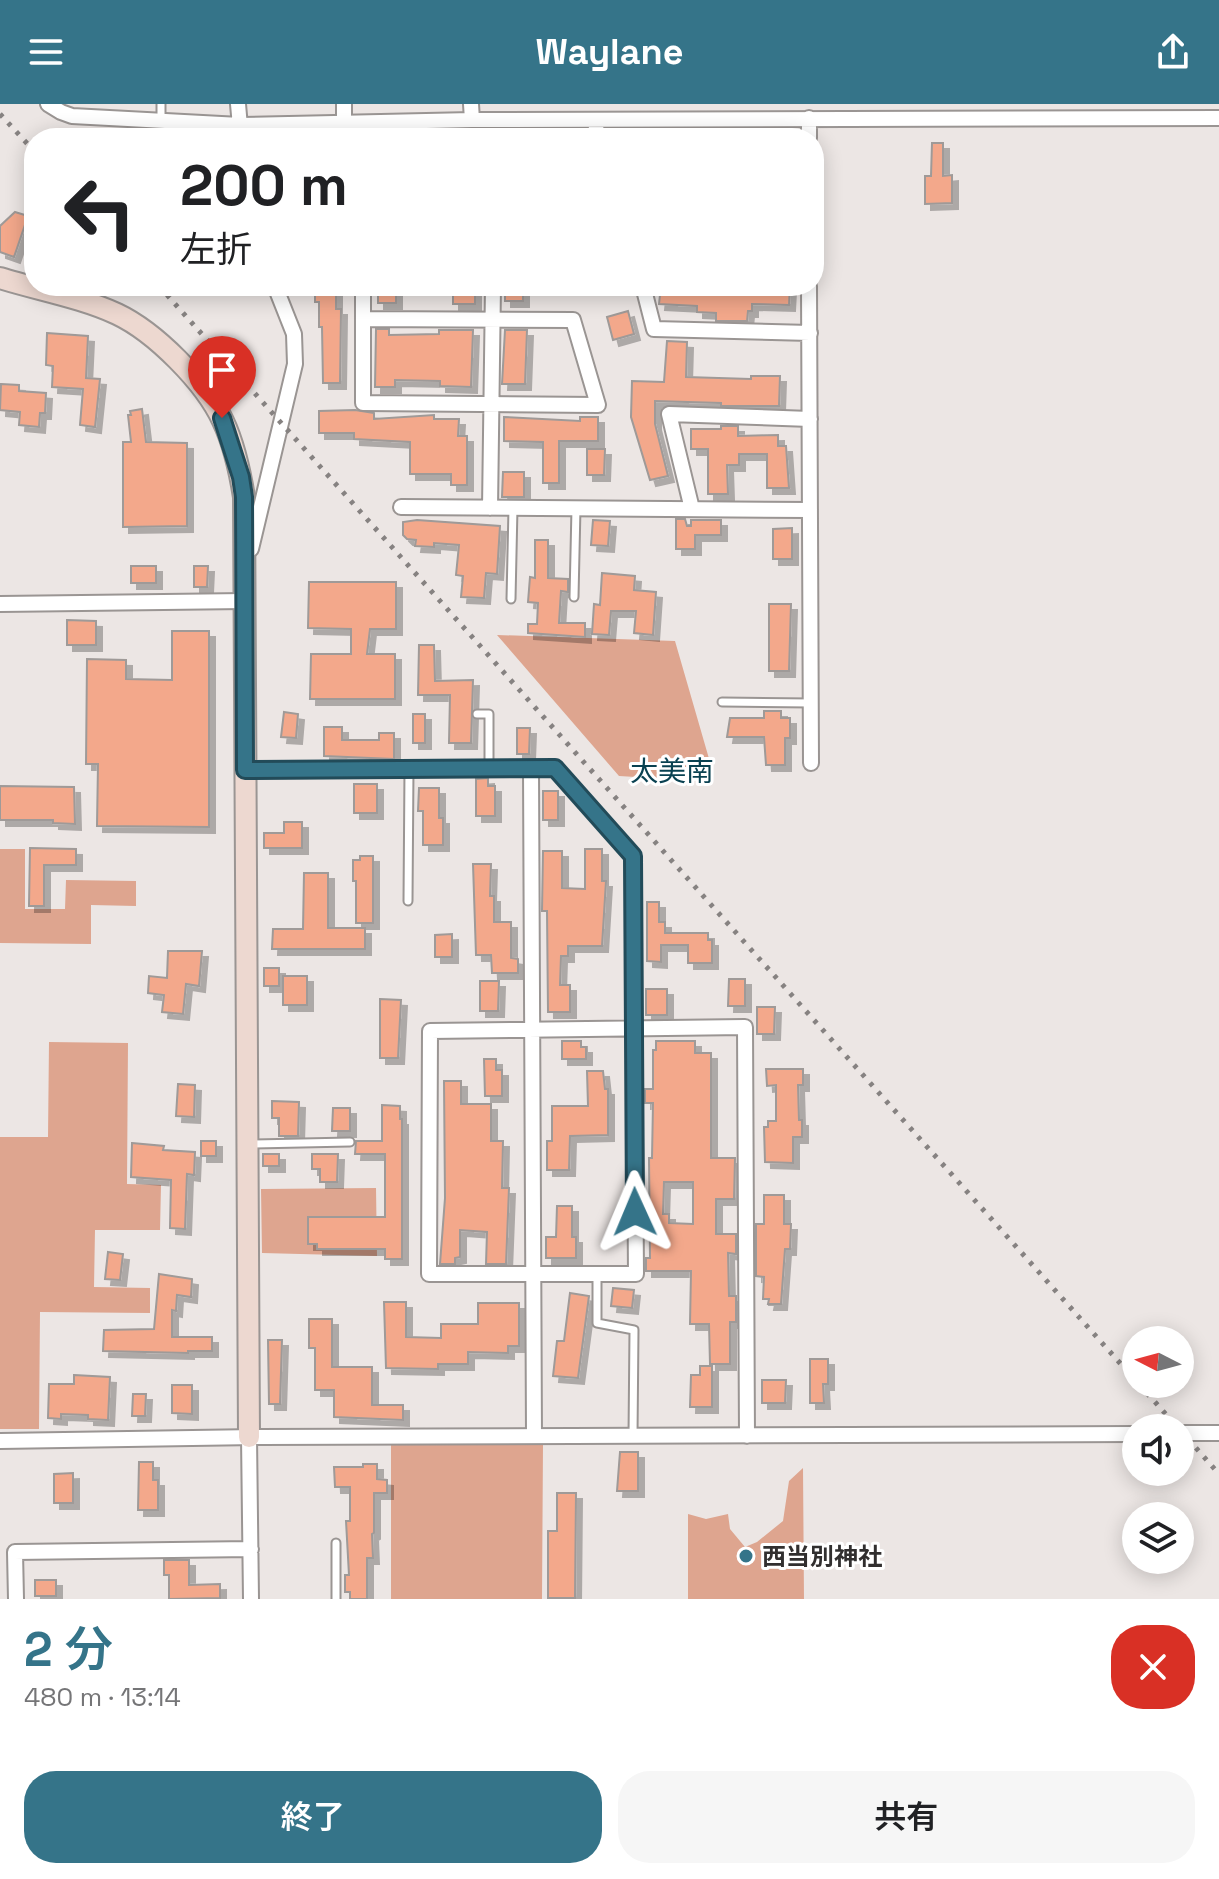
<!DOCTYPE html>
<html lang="ja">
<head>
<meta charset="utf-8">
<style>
	:root { --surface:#fff; --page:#f6f6f6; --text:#202124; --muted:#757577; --accent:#357489 }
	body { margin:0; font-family:"Space Grotesk","Noto Sans JP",sans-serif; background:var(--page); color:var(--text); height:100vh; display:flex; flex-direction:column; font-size:30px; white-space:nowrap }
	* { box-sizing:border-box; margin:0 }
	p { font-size:26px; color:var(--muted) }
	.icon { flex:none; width:44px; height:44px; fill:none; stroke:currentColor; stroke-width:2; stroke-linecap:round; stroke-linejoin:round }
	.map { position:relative; height:1495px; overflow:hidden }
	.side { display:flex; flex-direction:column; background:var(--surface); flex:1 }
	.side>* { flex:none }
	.hud { position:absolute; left:24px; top:24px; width:800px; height:168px; border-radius:32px; box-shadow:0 4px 20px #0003; background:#fff; color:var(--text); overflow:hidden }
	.needle { width:52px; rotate:276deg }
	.tools { position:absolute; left:1122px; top:1222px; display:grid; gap:16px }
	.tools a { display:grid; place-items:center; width:72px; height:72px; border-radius:50%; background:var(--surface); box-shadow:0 4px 20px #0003; font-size:40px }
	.pin { position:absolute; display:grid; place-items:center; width:68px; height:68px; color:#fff; margin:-82px -34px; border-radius:50% 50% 50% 0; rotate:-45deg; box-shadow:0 0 8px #0007 }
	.pin .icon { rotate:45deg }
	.me { position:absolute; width:88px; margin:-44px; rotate:359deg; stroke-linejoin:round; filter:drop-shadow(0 0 6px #0008) }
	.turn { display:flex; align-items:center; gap:28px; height:168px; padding:0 24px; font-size:36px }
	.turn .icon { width:104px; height:104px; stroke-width:2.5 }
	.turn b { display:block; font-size:56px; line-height:68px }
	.round { display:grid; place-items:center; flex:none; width:84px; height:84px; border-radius:32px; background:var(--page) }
	.head { display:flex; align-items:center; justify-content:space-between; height:136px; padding:0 24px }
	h1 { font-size:48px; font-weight:600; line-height:60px; color:var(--accent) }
	.primary-button { display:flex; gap:16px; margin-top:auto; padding:16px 24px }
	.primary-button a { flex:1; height:92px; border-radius:32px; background:var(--accent); color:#fff; font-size:32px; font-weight:600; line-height:92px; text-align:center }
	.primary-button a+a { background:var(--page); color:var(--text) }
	header { display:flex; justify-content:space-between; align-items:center; height:104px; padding:0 24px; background:var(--accent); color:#fff; font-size:36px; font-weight:600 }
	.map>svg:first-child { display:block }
</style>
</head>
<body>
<header><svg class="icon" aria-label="menu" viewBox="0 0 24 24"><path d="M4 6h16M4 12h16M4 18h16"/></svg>Waylane<svg class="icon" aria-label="share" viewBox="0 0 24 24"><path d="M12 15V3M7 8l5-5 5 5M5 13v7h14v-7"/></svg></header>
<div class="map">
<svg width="1219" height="1495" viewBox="0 0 1219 1495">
	<defs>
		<filter id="shadow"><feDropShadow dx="6" dy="6" stdDeviation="0" flood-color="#0004"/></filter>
	</defs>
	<rect width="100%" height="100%" fill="#ece6e4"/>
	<!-- green -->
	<path fill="#dea58f" d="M497,531L675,537L712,665H702L669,675L619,672Z
		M0,745H25V805H65L66,776L136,777V802L91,801V840L0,839Z
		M49,938L128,939L127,1080L161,1081L160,1126H95L94,1183L150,1184V1209L40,1208L39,1325H0V1033H48Z
		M376,1084L377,1152L262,1149L261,1085Z
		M543,1340L542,1495H391V1341Z
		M803,1364L804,1495H688V1410L706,1415L728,1410L730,1425L745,1443L757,1438L783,1417L789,1377Z"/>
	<!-- building -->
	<path fill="#f3a88b" stroke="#9f9a98" stroke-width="2" fill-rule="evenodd" filter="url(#shadow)" d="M932,39H943V72L952,71V99L925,100V72H931Z
		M15,108L28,112L14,153L0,148V122Z
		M315,182L336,183V205H341L340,279H323L322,223H319V198H315Z
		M378,182H396V199H378Z
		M453,182H475V200H453Z
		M505,182H523V197H505Z
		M661,182H790L789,201L752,200V207H748L747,217H716V209L697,208V202L659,200Z
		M628,207L634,230L613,236L607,213Z
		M376,225H389V231L439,230V226H473L471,283L440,282V277L395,276V283H375Z
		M505,226H527L525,280H502Z
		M47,229L88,232L86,274L100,275L95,323L80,321L83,285L52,283L53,262L46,261Z
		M667,237L687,238L686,273L751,275V272H780L779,302H721V299L655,297V320L668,372L650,376L631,313L632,277L664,278Z
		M1,280L19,281V287L46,289L45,309H40L39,323L19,321L20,308L0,306Z
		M142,305L146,338L187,339V422L123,423V338H131L128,311H131L130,307Z
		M355,306L374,309V315L434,311V315H459L458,332H467V381H451V370H410V338L354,335V329H319V307Z
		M504,313L580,317V313H598V337H559V379H543V338L504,337Z
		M721,322H738V332L778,331V342H786L789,384H767V350H739V361H727L728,390H708V345H691V325H721Z
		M587,345H605L604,371H587Z
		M503,368H524V393H502Z
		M676,415H685L687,422H691V416H721V431H695V445H676Z
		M417,416L500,422L497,470L486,469L484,494L461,493L463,472L456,471L459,441L434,439V443L415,442L416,436L407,435L403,431V418Z
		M593,416L610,417L608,442L591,441Z
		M792,424V455H773V425Z
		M535,436H548V474L568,475V488L561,487L559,519H585V533L528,529V520H537L538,499L528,498L530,473L535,474Z
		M131,462H156V479H131Z
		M194,462H208L207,483H194Z
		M602,469L635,472L634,486L656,488L653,531L634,529L636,507H611L609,531L592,530L594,500L600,501Z
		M309,478H396V525H370L367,550H395V595H310L311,550H351V525L308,524Z
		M769,500H791L789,567H769Z
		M67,516L96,517V541H67Z
		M172,527H209V723L97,722L98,660H86L87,555L126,556V575L172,576Z
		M419,541H434L435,577L473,576L471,639H449L450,591H418Z
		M764,607H781V614H790V634H785V661H766L764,633H727L730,614H764Z
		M284,608L298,610L296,634L281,633Z
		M413,610H425V639H413Z
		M324,623H342V636H379V629H394V655L324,652Z
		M517,624H530L529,650H517Z
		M488,674V682H495V712H476V675Z
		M354,680H377V709H354Z
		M0,682L74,683L75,720L53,719V716H0Z
		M419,684H439V714H443V741H423V707H418Z
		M543,687H558V716H543Z
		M284,718H302V744H264V729H284Z
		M30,744L76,745V761H44V802H29Z
		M585,745H602V777H606L602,842H568V852H561L560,881H570V908H548L547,807H542L543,747H562V784L585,785Z
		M360,752H373V819H356V777H353V756H360Z
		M473,760H491L490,792H494V818H511V854L518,855V869H492L491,851H476Z
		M304,769H328V824H365V845H272L273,825H303Z
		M647,798H659V818H665V829H708V836H712V859H688V841H661V858L647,857Z
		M452,830V853H435V831Z
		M168,847H202L199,882L186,880L183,910L162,908L164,891L148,889L149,872L167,874Z
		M264,864H279V882H264Z
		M283,872H307V901H283Z
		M729,875H745V902H728Z
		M480,877H499L498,907H480Z
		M646,885H667V911H646Z
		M380,895L401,896L398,954H380Z
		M757,903H775L774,930H757Z
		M562,937H581V943H586V955H562Z
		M656,937H695V949H711V1054H735L734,1095H716V1130H736V1150L728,1149L729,1192H736V1218H730V1260H710L709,1220H690L691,1167H646V1154H650L649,1054H652L653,999H645V985H653V946H656ZM664,1078H693V1120L669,1119V1110H663Z
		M484,955H496V966H502V992H485Z
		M766,965H803V981H798L799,1016H802V1033H793V1059L765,1058L764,1023H768V1017H776V981L767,982Z
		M587,967H603L605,985H608V1031L570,1032L569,1066H547V1037H552V1002H588Z
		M444,977H461V1000H491V1037H503L502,1084H509L506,1160H486L487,1128L460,1126V1153L455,1154V1160H440L445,1094Z
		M178,980L195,981L194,1013L176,1012Z
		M272,997L299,998L298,1032H279V1014H272Z
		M382,1001L400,1002V1015H402V1155H385V1145H317V1140H308V1113H385V1050H355L356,1037H382Z
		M333,1004H350V1027H332Z
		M201,1037H216V1052H201Z
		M132,1039L164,1042L163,1046L195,1048L194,1071L187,1070L185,1125L170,1124L171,1076L131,1073Z
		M263,1050H279V1062H263Z
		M312,1050H338L337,1078H320V1065H312Z
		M764,1091H784V1120H791L790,1145H785L781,1200H768L769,1195H763L764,1173L756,1172V1120H764Z
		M557,1102H572V1133H576V1154H546V1133H556Z
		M108,1148L123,1150L120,1176L105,1175Z
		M159,1170L192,1175L191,1193L177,1191L176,1207L172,1206V1233H212V1247H188V1249L103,1247L104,1226L154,1225Z
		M613,1184L634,1186L632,1204L611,1202Z
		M570,1189L589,1192L578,1274L553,1272L557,1237H564Z
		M384,1198H406V1233L441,1234V1220H478V1199H519V1242H508V1249L468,1248V1260H438V1265L386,1264Z
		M309,1215H332V1263H372V1301H403V1316L334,1313V1286H315V1244H309Z
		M268,1236H282L280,1300H269Z
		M810,1255H828V1280H823L824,1299H810Z
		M700,1262H712V1303H690L691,1271H700Z
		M74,1271L110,1273L108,1316L88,1315V1311L61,1310V1315L48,1314L49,1280H74Z
		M762,1276H786L785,1299H762Z
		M172,1281H192V1310L172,1309Z
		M133,1290H146L145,1312H132Z
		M620,1348H638V1387H617Z
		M139,1358H153V1376H158V1406H138Z
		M363,1360H377V1375L387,1376V1389H374V1429L372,1430L373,1454H367V1495H350V1488H345V1471H349L346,1417H350V1383H335L334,1363H363Z
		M73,1369V1399H54V1370Z
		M557,1389H576L575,1494H548V1427H557Z
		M164,1456H189V1481L220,1480V1494L169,1495V1471H164Z
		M35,1476H56V1492H35Z"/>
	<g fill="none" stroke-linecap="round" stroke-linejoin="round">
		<!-- lane casing -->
		<g stroke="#9a9593" stroke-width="11">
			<path id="lane" d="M161,0V16
				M574,493L576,404
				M511,495L513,404
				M722,598L811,599
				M477,610H489V664
				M408,797L409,665
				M248,1040L350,1038
				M597,1170V1219L634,1226L633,1332
				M336,1439V1495"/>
		</g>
		<!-- street casing -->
		<g stroke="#9a9593" stroke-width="18">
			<path id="street" d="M48,0L61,8L72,12L240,21L472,16L1219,14
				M238,0L241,34
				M344,0V20
				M471,0L472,16
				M809,14V34
				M594,16L599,34
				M363,182V299L598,301L573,216L363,215
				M643,182L654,225L810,229
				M809,182L811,659
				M401,403L810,406
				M490,404L493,182
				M692,405L669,310L810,315
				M251,445L295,260L294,230L275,182
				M0,500L245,497
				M531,665L534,1332
				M245,666L555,664L633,752L636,1170H429L430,927L745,923L747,1332
				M1180,1329H1219
				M249,1333L251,1495
				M0,1337L260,1333L1136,1330
				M16,1495L15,1448L251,1445"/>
		</g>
		<!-- secondary casing -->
		<g stroke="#9a9593" stroke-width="24">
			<path id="secondary" d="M0,174C38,186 80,193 117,210C155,228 205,278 223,317C234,340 240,368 244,393L249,1333"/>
		</g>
		<!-- lane -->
		<use href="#lane" stroke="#fff" stroke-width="7"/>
		<!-- street -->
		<use href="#street" stroke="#fff" stroke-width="14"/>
		<!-- secondary -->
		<use href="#secondary" stroke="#edd8d0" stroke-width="20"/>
		<!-- rail -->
		<path stroke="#868281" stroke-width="5" stroke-dasharray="4 8" stroke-linecap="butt" d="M0,10L34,47
			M159,182L1136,1277
			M1139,1280L1178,1324
			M1180,1326L1219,1370"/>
	</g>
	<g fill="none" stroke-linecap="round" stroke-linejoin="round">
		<!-- route casing -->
		<g stroke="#224b59" stroke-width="20">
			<path id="route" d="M222,314L241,373L244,393L245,666L555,664L633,752L635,1108"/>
		</g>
		<!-- route -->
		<use href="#route" stroke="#357489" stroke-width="14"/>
	</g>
	<!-- markers -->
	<circle fill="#357489" stroke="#fff" stroke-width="3" cx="746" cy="1452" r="8"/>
	<g text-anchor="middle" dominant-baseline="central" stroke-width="6" stroke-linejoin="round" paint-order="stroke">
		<!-- poi labels -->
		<g font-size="24" font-weight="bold" fill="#312f2f" stroke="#fff" text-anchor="start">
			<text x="762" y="1452">西当別神社</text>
		</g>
		<!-- quarter labels -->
		<g font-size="28" fill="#094151" stroke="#fff">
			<text x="672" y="667">太美南</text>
		</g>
	</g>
</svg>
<div class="tools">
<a><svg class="needle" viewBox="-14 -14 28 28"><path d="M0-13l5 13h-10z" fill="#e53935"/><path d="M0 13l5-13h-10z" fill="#757577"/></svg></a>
<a><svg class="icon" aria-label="sound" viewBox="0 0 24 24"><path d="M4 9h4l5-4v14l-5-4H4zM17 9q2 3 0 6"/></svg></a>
<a><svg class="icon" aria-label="layers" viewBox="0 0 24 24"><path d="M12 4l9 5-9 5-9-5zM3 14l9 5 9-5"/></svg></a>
</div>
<div class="pin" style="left:222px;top:314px;background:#d93025"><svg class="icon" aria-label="arrive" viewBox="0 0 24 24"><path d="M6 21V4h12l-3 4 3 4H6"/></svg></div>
<svg class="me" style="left:635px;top:1108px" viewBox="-20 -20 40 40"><path d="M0-17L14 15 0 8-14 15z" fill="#357489" stroke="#fff" stroke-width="4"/></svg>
<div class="hud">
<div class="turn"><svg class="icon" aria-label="left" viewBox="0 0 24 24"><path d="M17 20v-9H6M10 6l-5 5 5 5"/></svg><div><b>200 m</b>左折</div></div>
</div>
</div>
<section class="side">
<div class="head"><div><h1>2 分</h1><p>480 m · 13:14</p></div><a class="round" style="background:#d93025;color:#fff"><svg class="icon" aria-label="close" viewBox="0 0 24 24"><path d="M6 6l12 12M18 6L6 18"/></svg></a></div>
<div class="primary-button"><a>終了</a><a>共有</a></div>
</section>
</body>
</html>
